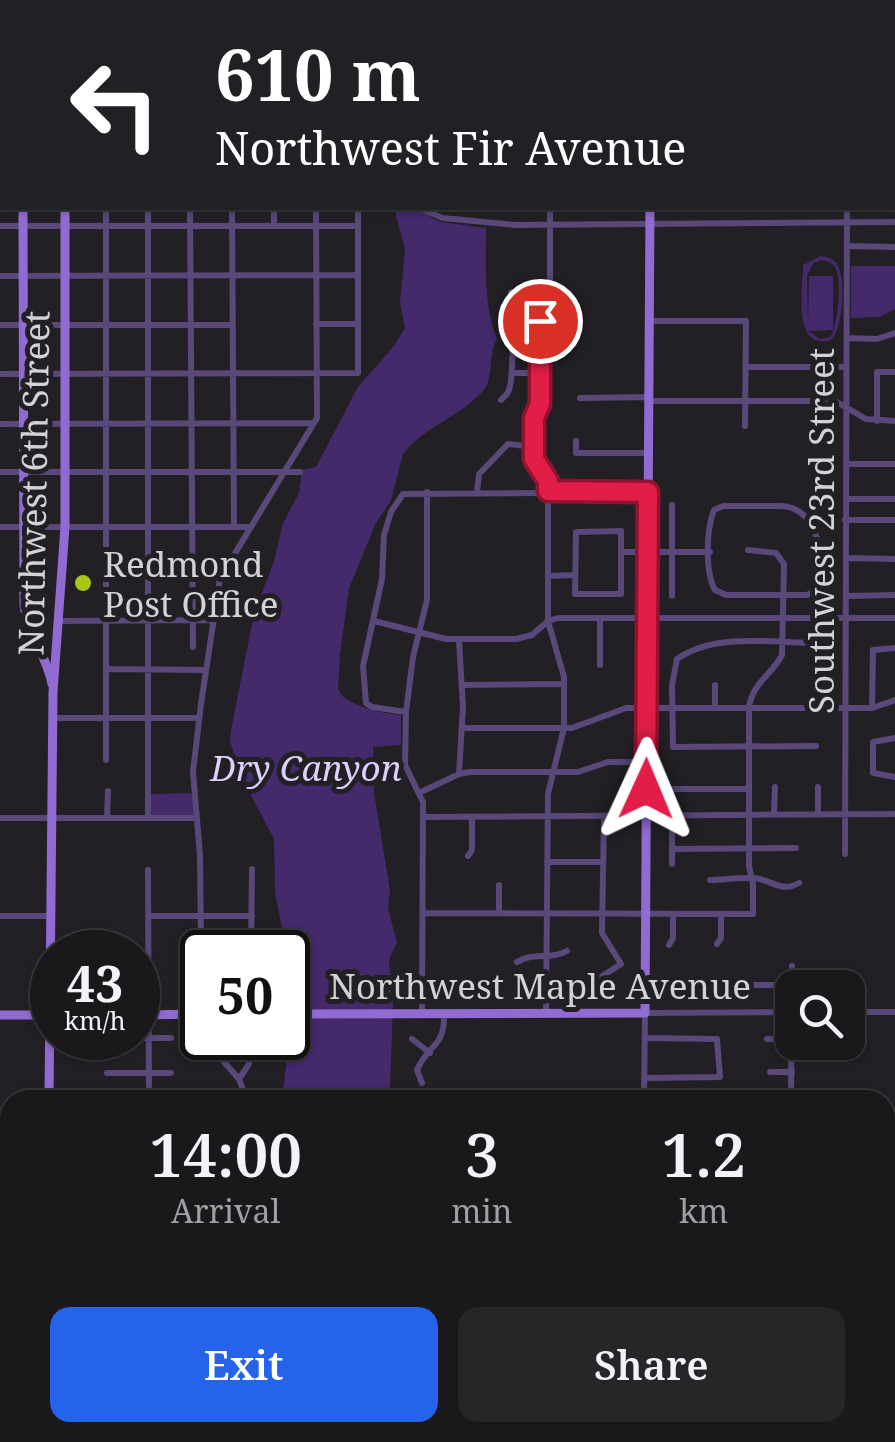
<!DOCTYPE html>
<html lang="en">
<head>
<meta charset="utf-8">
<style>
	:root { --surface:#1a181b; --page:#272528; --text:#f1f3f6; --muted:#9fa0a3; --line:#38373a; --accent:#2563eb }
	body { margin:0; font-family:"Noto Serif",serif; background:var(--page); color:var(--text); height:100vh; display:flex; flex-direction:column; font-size:38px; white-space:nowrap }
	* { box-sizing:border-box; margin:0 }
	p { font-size:32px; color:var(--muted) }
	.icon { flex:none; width:55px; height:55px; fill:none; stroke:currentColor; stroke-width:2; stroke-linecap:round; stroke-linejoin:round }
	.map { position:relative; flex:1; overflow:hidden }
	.sheet { position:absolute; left:0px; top:1090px; width:895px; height:352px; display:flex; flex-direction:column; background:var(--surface); border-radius:30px 30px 0 0; box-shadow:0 2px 8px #0004,0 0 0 2px var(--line) }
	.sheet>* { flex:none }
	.banner { position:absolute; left:0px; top:0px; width:895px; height:210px; box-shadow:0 2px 8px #0004,0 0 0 2px var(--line); background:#202124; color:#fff; overflow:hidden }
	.buttons { position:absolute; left:775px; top:970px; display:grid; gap:20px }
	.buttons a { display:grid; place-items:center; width:90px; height:90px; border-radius:20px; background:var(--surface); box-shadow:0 2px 8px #0004,0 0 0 2px var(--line); font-size:50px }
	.speed { position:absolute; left:30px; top:930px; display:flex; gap:20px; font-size:50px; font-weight:700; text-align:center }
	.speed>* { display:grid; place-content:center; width:130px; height:130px; border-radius:50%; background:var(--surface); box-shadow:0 2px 8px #0004,0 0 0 2px var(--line); line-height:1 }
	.speed small { font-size:25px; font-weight:400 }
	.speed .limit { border:5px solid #111; border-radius:15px; background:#fff; color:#111 }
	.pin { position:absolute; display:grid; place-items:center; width:85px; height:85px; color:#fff; margin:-42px; border:5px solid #fff; border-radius:50%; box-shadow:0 2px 10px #0007 }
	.me { position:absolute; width:110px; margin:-55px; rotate:1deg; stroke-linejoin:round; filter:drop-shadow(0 0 8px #0008) }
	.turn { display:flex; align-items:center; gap:35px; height:210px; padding:0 50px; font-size:45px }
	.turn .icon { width:130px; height:130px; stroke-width:2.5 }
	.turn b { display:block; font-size:70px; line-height:85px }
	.eta { display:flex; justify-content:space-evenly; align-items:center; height:170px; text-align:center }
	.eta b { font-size:60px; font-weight:600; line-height:70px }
	.cta { display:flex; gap:20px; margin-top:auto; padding:20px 50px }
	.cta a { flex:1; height:115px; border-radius:20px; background:var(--accent); color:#fff; font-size:40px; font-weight:600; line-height:115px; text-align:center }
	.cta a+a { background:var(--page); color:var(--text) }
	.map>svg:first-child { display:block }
</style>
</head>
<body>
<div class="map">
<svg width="895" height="1442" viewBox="0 0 895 1442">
	<rect width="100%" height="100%" fill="#222024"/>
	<!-- green -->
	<path fill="#44296b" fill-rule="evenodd" d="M394,208H411L441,222L486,228C486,265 483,305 497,339C487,355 495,377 483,391C460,417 423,427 403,454L391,500L376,523L349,588L340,654L338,689L342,696C360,708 379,713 401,715V745L373,747L374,793L390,890L388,909L397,942L389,959L393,1007L390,1086L393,1100H282L289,1039L288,999L293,982L275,893L274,839L245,784L230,742L231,730L254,614L274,561L283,523L299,493L302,470L316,467L358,387L394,346L405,328L400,302L405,249Z
		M821,256C828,258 831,257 836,263C847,275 843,329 831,340C792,351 803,289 803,265ZM822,260C829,262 832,261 836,269C842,282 838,327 830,337L820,339L808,331L833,330V276H809L808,330L807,276L813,263Z
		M851,266H895V309L880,317L851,318Z
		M193,793L194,816L151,817V794Z
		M251,1433H343V1442H251Z
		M505,1433V1432L615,1433L611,1442H507Z"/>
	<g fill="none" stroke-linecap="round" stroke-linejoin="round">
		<!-- minor -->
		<path stroke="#594879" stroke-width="6" d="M148,0V2
			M189,0V2
			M231,0V2
			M273,0V2
			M315,0V2
			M356,0V2
			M448,0V2
			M848,0V2
			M105,2V0
			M398,2V0
			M429,2L432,0
			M892,24H895
			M0,65H2
			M892,80H895
			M0,119H2
			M0,173H2
			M106,208V760
			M148,208V818
			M190,208L193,647
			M232,208L234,526
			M418,208L443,218L516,225L895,222
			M0,226H358
			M274,226V208
			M847,246L895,247
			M0,276L357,275
			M649,321H746L745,426
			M316,324H358
			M0,325H232
			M847,338L877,339L895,333
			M746,367H846
			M512,373H541
			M0,374L358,373V208
			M580,398L649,397
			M501,400C506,395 509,393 510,386C513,376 514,301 511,292
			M649,401H835L866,419L895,421
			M877,421V372H895
			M0,424L314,423
			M576,441V453H648
			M846,464H895
			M0,472H300
			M477,492L479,474L508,444L534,447
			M846,499H895
			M723,506H783C820,510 825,561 818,590L807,595H726L715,590C705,572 706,530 714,510Z
			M845,520H895
			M0,527H251
			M621,531V594H575L576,532Z
			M621,552H710
			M846,558L895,559
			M548,576L575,575
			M672,596V505
			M846,596L895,595
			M600,618V665
			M59,621L214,620
			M374,621L446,639H516L532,635L548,621L558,618H895
			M107,669L206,670
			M462,685L564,684
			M715,685V708
			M872,708L873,650L895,648
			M817,709V690L820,684
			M406,712L372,707L366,703L363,666L382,579L384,535L391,512L403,494L648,492
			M53,718H199
			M463,728H572L626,708H872L895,700
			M895,738L873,742V773L895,777
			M816,746L673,747L672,685L677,659C717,632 772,643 819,643
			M459,774L463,707L459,640
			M673,789H749
			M421,792L459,774L470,772H578L608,762H646
			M774,814L775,787
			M818,814V787
			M672,816V864
			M423,817L895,814
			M0,818H197
			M107,818L108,791
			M672,849L796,848
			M845,854L847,208
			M468,856L472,850V818
			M547,862H603
			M148,870L149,1100
			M710,880C725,880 745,876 760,879C775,883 783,892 799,883
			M499,885V913
			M423,913L753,914V884L749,866V708C752,683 771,676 782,655L784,564L776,553L748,550
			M0,916H50
			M148,916H252
			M717,944L721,938V915
			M669,945L673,938V915
			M251,952L252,869
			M251,952H271
			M517,962C532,952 551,960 567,951
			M645,985H688
			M739,985H822
			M546,989L584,988L621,964L602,933L604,818
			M848,1012H895
			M422,1013L423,802L405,765L406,712L413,657L427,600V492
			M546,1013L548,794L564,728V677L548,621V481L535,459L534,417L540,404V321L550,282V208
			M202,1037L200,855L193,772L201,704L220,578L317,418L316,208
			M105,1038H171
			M203,1038L239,1079L247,1100
			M412,1039L430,1053
			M767,1039H792
			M234,1040L250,1041
			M770,1072H792
			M107,1073H171
			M644,1078L720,1077L717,1039L645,1038
			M239,1079L249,1064L250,1038
			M422,1083L417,1070C428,1044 445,1048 444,1014
			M470,1098L479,1100
			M644,1100L645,1013L792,1012
			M791,1100L792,966
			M0,1204L10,1206
			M0,1416L10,1412
			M118,1432V1442
			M344,1432V1442
			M394,1432L395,1442
			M486,1432V1442
			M646,1432H648
			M666,1432L670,1442
			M695,1432L699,1437
			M744,1432L745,1442
			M147,1442L150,1432
			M247,1442V1432
			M443,1442V1432
			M814,1442V1432"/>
		<!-- major -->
		<path stroke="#926bd2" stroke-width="9" d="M22,2V0
			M63,2V0
			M650,2V0
			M0,11H2
			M23,208L24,606C28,635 47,656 52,684
			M288,1014L645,1013L650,208
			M0,1015H52
			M138,1015L202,1014
			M49,1100L53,692L65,527V208
			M46,1442L47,1432"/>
	</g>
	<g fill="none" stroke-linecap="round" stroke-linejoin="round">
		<!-- route casing -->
		<g stroke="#92132f" stroke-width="25">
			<path id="route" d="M540,321V404L534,418V459L548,481V491L648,492L646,789"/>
		</g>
		<!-- route -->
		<use href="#route" stroke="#e11d48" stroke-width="18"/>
	</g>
	<!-- markers -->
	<circle fill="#abc615" stroke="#222024" stroke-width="4" cx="83" cy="583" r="10"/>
	<g text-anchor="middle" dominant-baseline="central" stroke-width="10" stroke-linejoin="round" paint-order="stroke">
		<!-- street labels -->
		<g font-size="35" fill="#d3d2d5" stroke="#222024">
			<text transform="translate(33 483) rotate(-89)">Northwest 6th Street</text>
			<text transform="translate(820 531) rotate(-90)">Southwest 23rd Street</text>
			<text x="540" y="985">Northwest Maple Avenue</text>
		</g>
		<!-- poi labels -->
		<g font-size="35" fill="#d3d2d5" stroke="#222024" text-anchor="start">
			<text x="103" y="563">Redmond<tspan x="103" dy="40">Post Office</tspan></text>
		</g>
		<!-- park labels -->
		<g font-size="35" font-style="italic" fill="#ddd0fb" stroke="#222024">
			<text x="306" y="767">Dry Canyon</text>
		</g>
	</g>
</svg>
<div class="buttons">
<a><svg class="icon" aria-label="search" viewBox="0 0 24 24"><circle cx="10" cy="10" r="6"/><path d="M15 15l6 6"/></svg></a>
</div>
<div class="speed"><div>43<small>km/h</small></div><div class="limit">50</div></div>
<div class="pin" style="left:540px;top:321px;background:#d93025"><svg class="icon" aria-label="arrive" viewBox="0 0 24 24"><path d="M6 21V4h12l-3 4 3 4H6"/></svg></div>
<svg class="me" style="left:646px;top:789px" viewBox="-20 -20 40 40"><path d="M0-17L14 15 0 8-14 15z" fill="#e11d48" stroke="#fff" stroke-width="4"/></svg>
<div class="banner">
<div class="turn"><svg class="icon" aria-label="left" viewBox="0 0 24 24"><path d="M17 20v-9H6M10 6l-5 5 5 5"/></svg><div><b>610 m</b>Northwest Fir Avenue</div></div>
</div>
<section class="sheet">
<div class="eta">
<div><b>14:00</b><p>Arrival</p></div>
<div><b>3</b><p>min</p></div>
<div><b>1.2</b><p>km</p></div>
</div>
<div class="cta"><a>Exit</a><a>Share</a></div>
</section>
</div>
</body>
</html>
